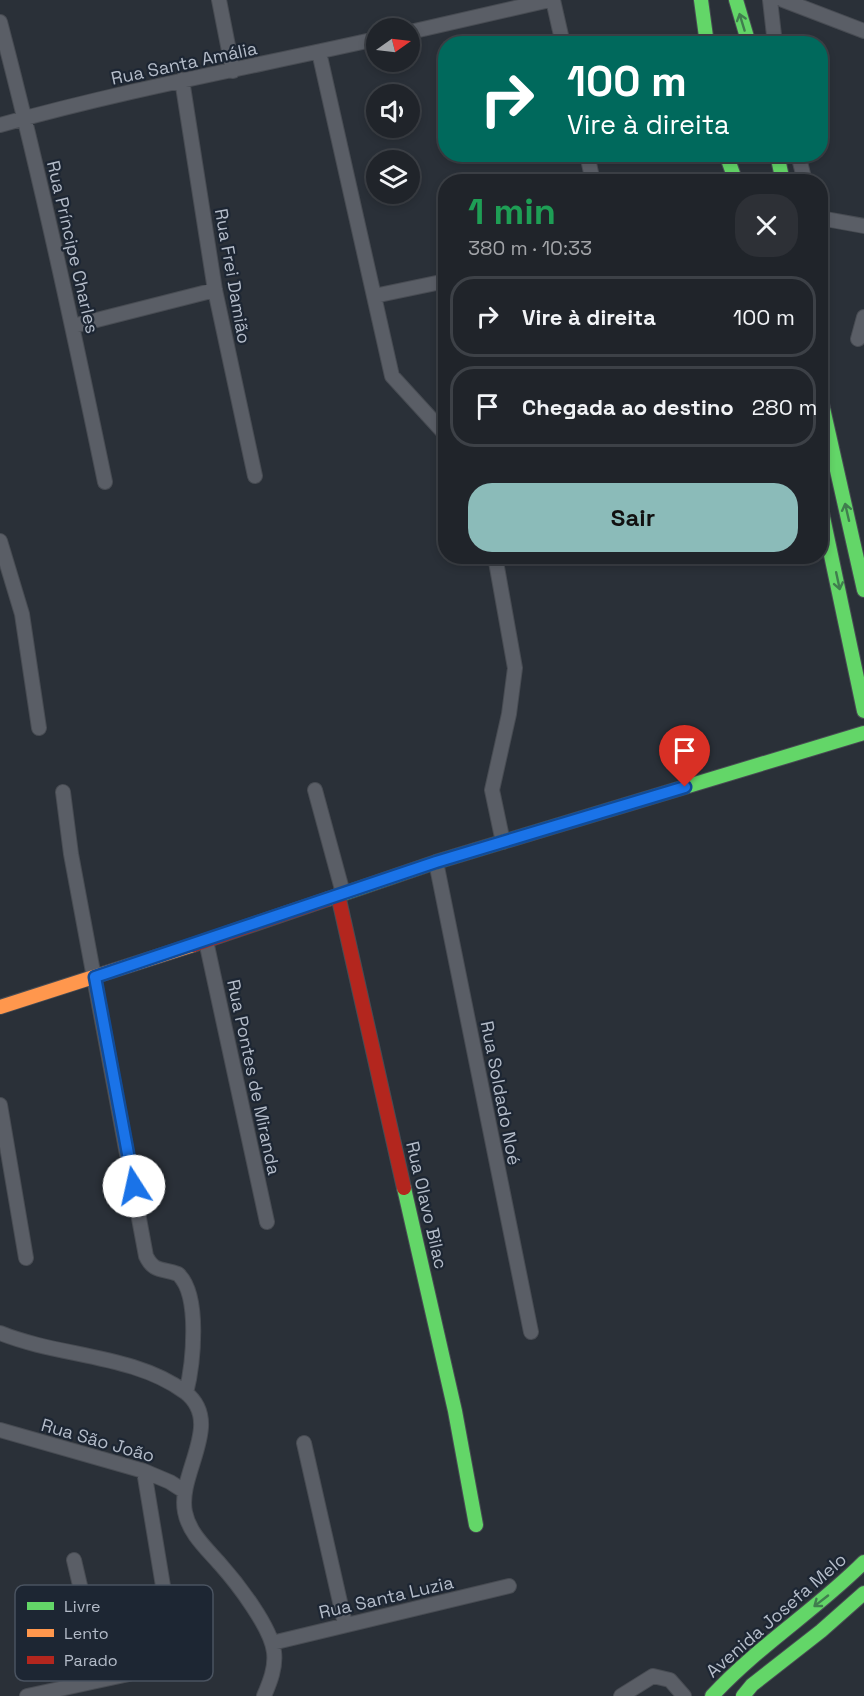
<!DOCTYPE html>
<html lang="pt">
<head>
<meta charset="utf-8">
<style>
	:root { --surface:#20242a; --page:#2d3036; --text:#f1f3f6; --muted:#a2a4a8; --line:#3d4147; --accent:#8bbbb9 }
	body { margin:0; font-family:"Space Grotesk",sans-serif; background:var(--page); color:var(--text); height:100vh; display:flex; flex-direction:column; font-size:22px; white-space:nowrap }
	* { box-sizing:border-box; margin:0 }
	p { font-size:20px; color:var(--muted) }
	.icon { flex:none; width:33px; height:33px; fill:none; stroke:currentColor; stroke-width:2; stroke-linecap:round; stroke-linejoin:round }
	.map { position:relative; flex:1; overflow:hidden }
	.side { position:absolute; left:438px; top:174px; width:390px; height:390px; display:flex; flex-direction:column; background:var(--surface); border-radius:24px; box-shadow:0 3px 9px #0003,0 0 0 2px var(--line) }
	.side>* { flex:none }
	.hud { position:absolute; left:438px; top:36px; width:390px; height:126px; border-radius:24px; box-shadow:0 3px 9px #0003,0 0 0 2px var(--line); background:#00695c; color:#fff; overflow:hidden }
	.needle { width:39px; rotate:76deg }
	.fabs { position:absolute; left:366px; top:18px; display:grid; gap:12px }
	.fabs a { display:grid; place-items:center; width:54px; height:54px; border-radius:50%; background:var(--surface); box-shadow:0 3px 9px #0003,0 0 0 2px var(--line); font-size:30px }
	.pin { position:absolute; display:grid; place-items:center; width:51px; height:51px; color:#fff; margin:-62px -26px; border-radius:50% 50% 50% 0; rotate:-45deg; box-shadow:0 0 6px #0007 }
	.pin .icon { rotate:45deg }
	.me { position:absolute; width:66px; margin:-33px; rotate:350deg; stroke-linejoin:round; filter:drop-shadow(0 0 4px #0008) }
	.turn { display:flex; align-items:center; gap:21px; height:126px; padding:0 30px; font-size:27px }
	.turn .icon { width:78px; height:78px; stroke-width:2.5 }
	.turn b { display:block; font-size:42px; line-height:51px }
	.round { display:grid; place-items:center; flex:none; width:63px; height:63px; border-radius:24px; background:var(--page) }
	.head { display:flex; align-items:center; justify-content:space-between; height:102px; padding:0 30px }
	h1 { font-size:36px; font-weight:800; line-height:45px; color:#1e9e55 }
	.cta { display:flex; gap:12px; margin-top:auto; padding:12px 30px }
	.cta a { flex:1; height:69px; border-radius:24px; background:var(--accent); color:#111; font-size:24px; font-weight:800; line-height:69px; text-align:center }
	ul { padding:0; list-style:none }
	li { display:flex; align-items:center; gap:18px; height:81px; margin:0 12px 9px; padding:0 18px; border:3px solid var(--line); border-radius:24px }
	li div { flex:1 }
	li b { display:block; font-size:22px }
	li em { font-style:normal }
	.map>svg:first-child { display:block }
</style>
</head>
<body>
<div class="map">
<svg width="864" height="1696" viewBox="0 0 864 1696">
	<rect width="100%" height="100%" fill="#2a3038"/>
	<g fill="none" stroke-linecap="round" stroke-linejoin="round">
		<!-- street casing -->
		<g stroke="#484c53" stroke-width="16">
			<path id="street" d="M219,0L233,71
				M553,0L563,44
				M770,0L775,44
				M783,0L864,31
				M0,22C40,174 73,328 105,482
				M410,32L550,0
				M319,52L392,376L446,435
				M182,80L215,290L255,476
				M0,125C124,90 251,67 376,39
				M587,154L593,182
				M798,154L805,182
				M820,218L864,226
				M374,296L446,281
				M73,326L215,290
				M858,339L864,317
				M0,541L22,614L39,728
				M495,556L515,668L509,714L492,790L503,842
				M315,790L343,893
				M63,792L71,854L146,1256C154,1273 163,1268 178,1274C201,1295 193,1365 186,1393
				M436,862L531,1332
				M206,941L267,1222
				M0,1105L26,1258
				M0,1333C59,1357 133,1354 185,1392C225,1423 177,1473 185,1512C189,1533 206,1548 220,1564C237,1583 271,1627 274,1652C276,1667 270,1682 264,1696
				M0,1430L144,1471L170,1482L184,1491
				M304,1443L345,1624
				M74,1560L102,1679
				M272,1643L509,1586
				M27,1696L129,1674L150,1663L161,1645L165,1632V1598L144,1471
				M621,1696L653,1676L670,1680L684,1696"/>
		</g>
		<!-- fast casing -->
		<g stroke="#484c53" stroke-width="16">
			<path id="fast" d="M701,0L707,44
				M736,0L749,44
				M726,154L736,182
				M777,154L783,182
				M820,395L864,590
				M820,503L864,711
				M328,899L436,862L864,733
				M404,1188L455,1411L476,1525
				M712,1696C758,1646 816,1610 864,1562
				M743,1696L752,1685L821,1631L864,1593"/>
		</g>
		<!-- slow casing -->
		<g stroke="#484c53" stroke-width="16">
			<path id="slow" d="M0,1007L193,945"/>
		</g>
		<!-- jam casing -->
		<g stroke="#484c53" stroke-width="16">
			<path id="jam" d="M338,895L404,1188
				M193,945L328,899"/>
		</g>
		<!-- street -->
		<use href="#street" stroke="#5a5e66" stroke-width="14"/>
		<!-- fast -->
		<use href="#fast" stroke="#63d668" stroke-width="14"/>
		<!-- slow -->
		<use href="#slow" stroke="#ff974d" stroke-width="14"/>
		<!-- jam -->
		<use href="#jam" stroke="#b3261e" stroke-width="14"/>
	</g>
	<!-- one-way arrows -->
	<defs><path id="oneway-shaft" d="M-6 0H5M1.5-3L5.5 0L1.5 3" fill="none" stroke-width="1.6" stroke-linecap="round" stroke-linejoin="round" transform="scale(1.5)"/></defs>
	<g stroke="#407e4e">
		<use href="#oneway-shaft" transform="translate(742 22) rotate(-107)"/>
		<use href="#oneway-shaft" transform="translate(847 512) rotate(-103)"/>
		<use href="#oneway-shaft" transform="translate(838 581) rotate(78)"/>
		<use href="#oneway-shaft" transform="translate(821 1601) rotate(142)"/>
	</g>
	<g fill="none" stroke-linecap="round" stroke-linejoin="round">
		<!-- route casing -->
		<g stroke="#114b97" stroke-width="15">
			<path id="route" d="M134,1186L95,977L436,862L685,787"/>
		</g>
		<!-- route -->
		<use href="#route" stroke="#1a73e8" stroke-width="10"/>
	</g>
	<g text-anchor="middle" dominant-baseline="central" stroke-width="4.5" stroke-linejoin="round" paint-order="stroke">
		<!-- street labels -->
		<g font-size="18" fill="#b4bcc9" stroke="#1d2633">
			<text transform="translate(184 63) rotate(-12)">Rua Santa Amália</text>
			<text transform="translate(73 247) rotate(77)">Rua Príncipe Charles</text>
			<text transform="translate(233 276) rotate(80)">Rua Frei Damião</text>
			<text transform="translate(254 1077) rotate(78)">Rua Pontes de Miranda</text>
			<text transform="translate(501 1093) rotate(79)">Rua Soldado Noé</text>
			<text transform="translate(427 1205) rotate(77)">Rua Olavo Bilac</text>
			<text transform="translate(98 1440) rotate(16)">Rua São João</text>
			<text transform="translate(386 1597) rotate(-13)">Rua Santa Luzia</text>
			<text transform="translate(776 1615) rotate(-41)">Avenida Josefa Melo</text>
		</g>
	</g>
	<!-- legend -->
	<rect x="15" y="1585" width="198" height="96" rx="9" fill="#1d2633" stroke="#4a5360" stroke-width="1.5"/>
	<rect x="27" y="1602" width="27" height="8" fill="#63d668"/>
	<rect x="27" y="1629" width="27" height="8" fill="#ff974d"/>
	<rect x="27" y="1656" width="27" height="8" fill="#b3261e"/>
	<g font-size="16" fill="#b4bcc9">
		<text x="64" y="1612">Livre</text>
		<text x="64" y="1639">Lento</text>
		<text x="64" y="1666">Parado</text>
	</g>
</svg>
<div class="fabs">
<a><svg class="needle" viewBox="-14 -14 28 28"><path d="M0-13l5 13h-10z" fill="#e53935"/><path d="M0 13l5-13h-10z" fill="#a2a4a8"/></svg></a>
<a><svg class="icon" aria-label="sound" viewBox="0 0 24 24"><path d="M4 9h4l5-4v14l-5-4H4zM17 9q2 3 0 6"/></svg></a>
<a><svg class="icon" aria-label="layers" viewBox="0 0 24 24"><path d="M12 4l9 5-9 5-9-5zM3 14l9 5 9-5"/></svg></a>
</div>
<div class="pin" style="left:685px;top:787px;background:#d93025"><svg class="icon" aria-label="arrive" viewBox="0 0 24 24"><path d="M6 21V4h12l-3 4 3 4H6"/></svg></div>
<svg class="me" style="left:134px;top:1186px" viewBox="-20 -20 40 40"><circle r="19" fill="#fff"/><path d="M0-13L10 11 0 6-10 11z" fill="#1a73e8"/></svg>
<div class="hud">
<div class="turn"><svg class="icon" aria-label="right" viewBox="0 0 24 24"><path d="M7 20v-9h11M14 6l5 5-5 5"/></svg><div><b>100 m</b>Vire à direita</div></div>
</div>
<section class="side">
<div class="head"><div><h1>1 min</h1><p>380 m · 10:33</p></div><a class="round"><svg class="icon" aria-label="close" viewBox="0 0 24 24"><path d="M6 6l12 12M18 6L6 18"/></svg></a></div>
<ul>
<li><svg class="icon" aria-label="right" viewBox="0 0 24 24"><path d="M7 20v-9h11M14 6l5 5-5 5"/></svg><div><b>Vire à direita</b></div><em>100 m</em></li>
<li><svg class="icon" aria-label="arrive" viewBox="0 0 24 24"><path d="M6 21V4h12l-3 4 3 4H6"/></svg><div><b>Chegada ao destino</b></div><em>280 m</em></li>
</ul>
<div class="cta"><a>Sair</a></div>
</section>
</div>
</body>
</html>
